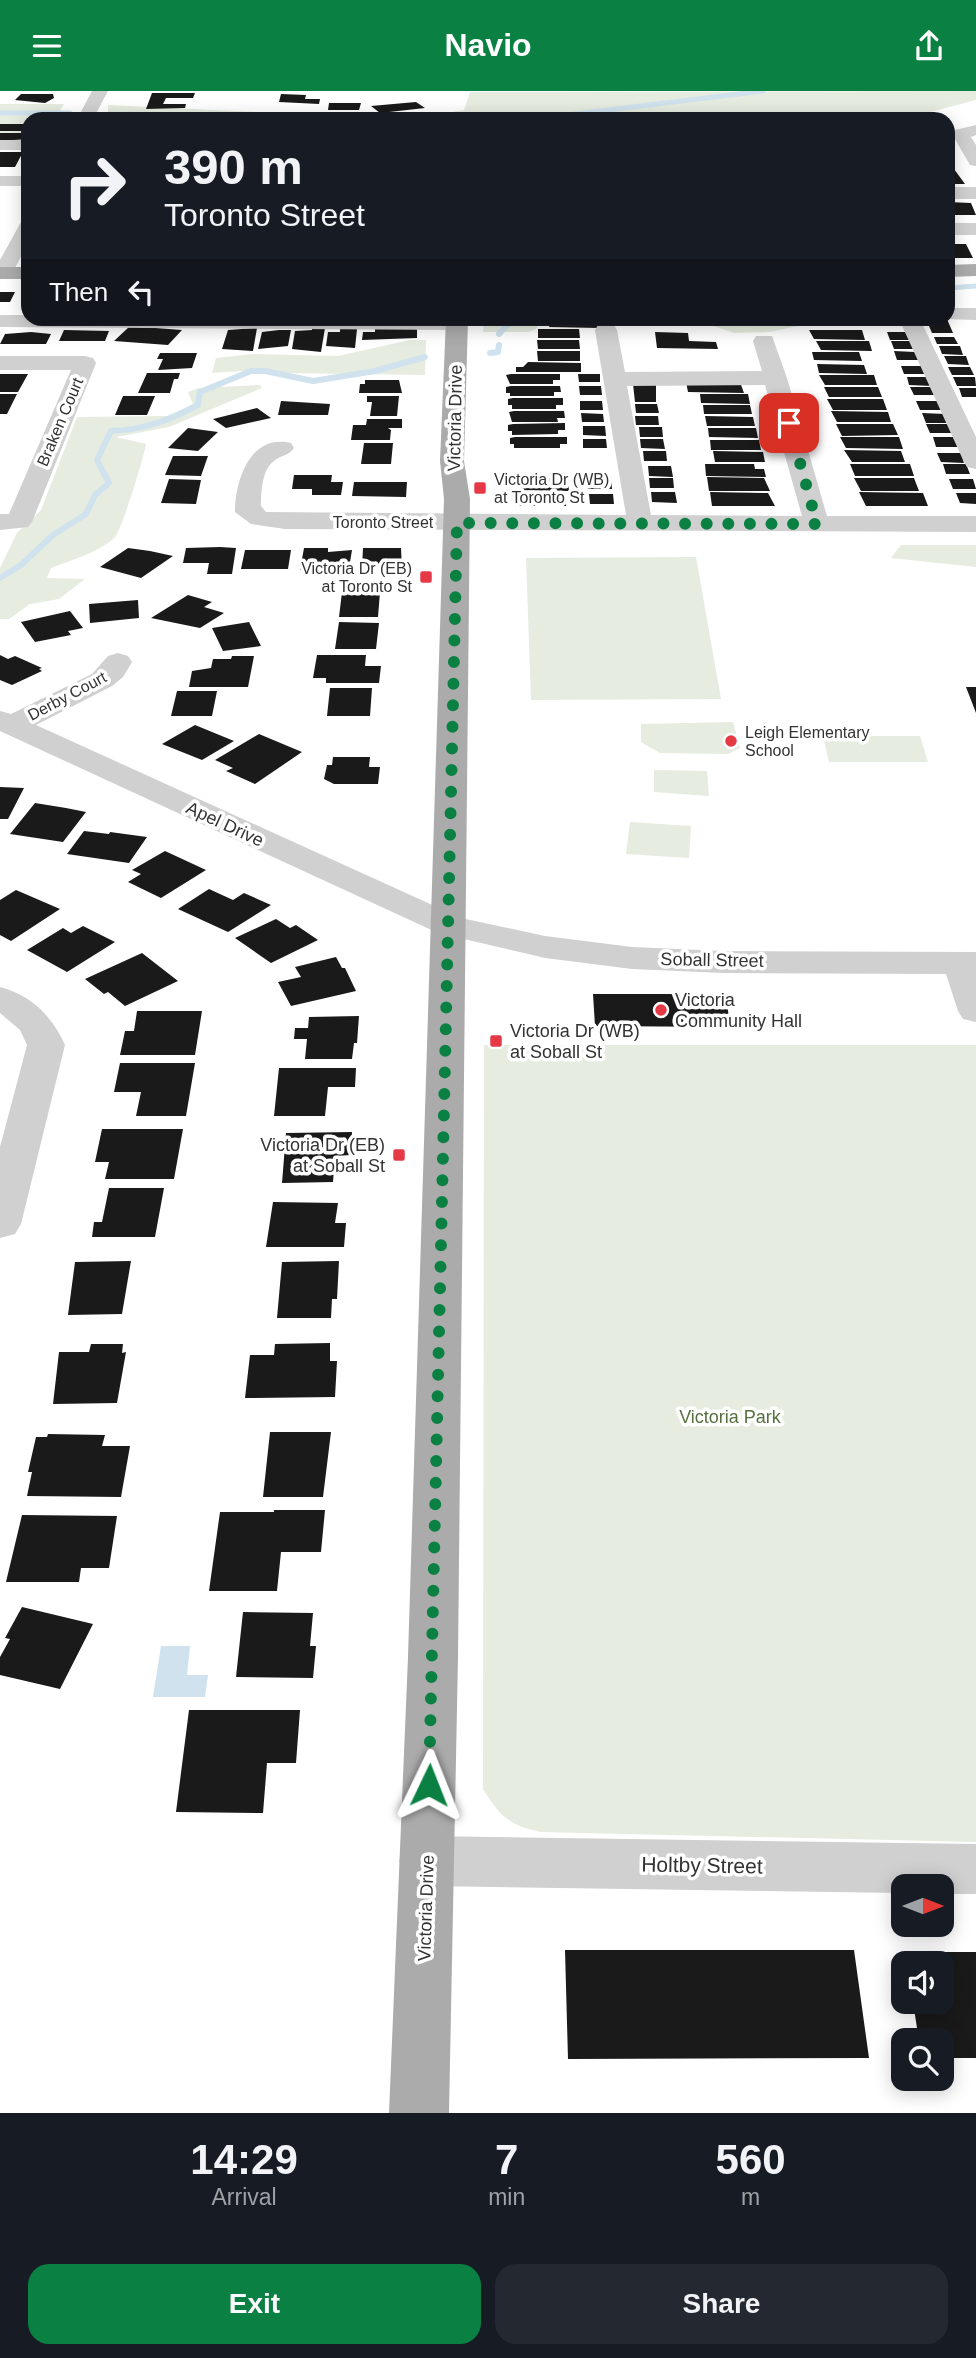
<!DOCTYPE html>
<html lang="en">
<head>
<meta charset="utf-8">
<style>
	:root { --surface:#171b24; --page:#242831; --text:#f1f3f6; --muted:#9ea1a6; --accent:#0b8043 }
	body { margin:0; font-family:Helvetica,sans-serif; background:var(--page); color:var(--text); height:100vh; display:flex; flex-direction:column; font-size:26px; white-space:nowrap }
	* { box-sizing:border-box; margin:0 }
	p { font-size:23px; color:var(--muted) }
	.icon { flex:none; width:38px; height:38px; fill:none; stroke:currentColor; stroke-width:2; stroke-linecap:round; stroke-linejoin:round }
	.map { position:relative; height:2022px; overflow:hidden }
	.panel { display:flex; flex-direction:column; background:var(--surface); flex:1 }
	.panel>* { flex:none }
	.guide { position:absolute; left:21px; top:21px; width:934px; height:214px; border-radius:21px; box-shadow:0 4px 18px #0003; background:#171b24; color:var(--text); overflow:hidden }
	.needle { width:46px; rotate:90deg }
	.tools { position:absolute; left:891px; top:1783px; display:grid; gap:14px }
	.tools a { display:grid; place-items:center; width:63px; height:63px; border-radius:14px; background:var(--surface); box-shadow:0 4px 18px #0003; font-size:35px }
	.pin { position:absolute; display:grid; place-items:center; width:60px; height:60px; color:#fff; margin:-30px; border-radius:14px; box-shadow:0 4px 10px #0006 }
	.me { position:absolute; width:77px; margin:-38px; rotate:2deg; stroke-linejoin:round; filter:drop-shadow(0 0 5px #0008) }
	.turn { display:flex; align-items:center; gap:24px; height:147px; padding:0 28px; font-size:32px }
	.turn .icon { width:91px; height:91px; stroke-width:2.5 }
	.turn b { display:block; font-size:49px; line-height:60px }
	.then { display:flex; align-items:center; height:66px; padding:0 28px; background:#0003; gap:14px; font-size:26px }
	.eta { display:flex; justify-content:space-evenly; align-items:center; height:119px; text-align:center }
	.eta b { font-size:42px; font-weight:700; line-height:49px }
	.button { display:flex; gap:14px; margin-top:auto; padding:14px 28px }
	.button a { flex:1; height:80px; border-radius:21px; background:var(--accent); color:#fff; font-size:28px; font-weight:700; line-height:80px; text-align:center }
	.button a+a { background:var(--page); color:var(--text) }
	header { display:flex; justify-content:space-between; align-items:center; height:91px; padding:0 28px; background:var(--accent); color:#fff; font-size:32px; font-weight:700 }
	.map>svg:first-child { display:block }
</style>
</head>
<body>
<header><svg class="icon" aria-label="menu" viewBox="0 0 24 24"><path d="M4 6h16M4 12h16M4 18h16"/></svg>Navio<svg class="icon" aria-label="share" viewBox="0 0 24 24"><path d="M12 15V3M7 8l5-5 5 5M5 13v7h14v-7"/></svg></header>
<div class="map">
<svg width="976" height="2022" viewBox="0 0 976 2022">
	<rect width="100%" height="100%" fill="#fff"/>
	<!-- green -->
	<path fill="#e6ecdf" d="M976,0V9L926,22L925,28H411L464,19L470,1Z
		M0,13H64L55,28H28V51H0Z
		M108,14L406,28H108Z
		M484,228H542L536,238L529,241H483Z
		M616,228H807V233L770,241L734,242L705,232H617Z
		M410,249H426L425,284L287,282L257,279L212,282L216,267L253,263L338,265Z
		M260,294L262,297L169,336L116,346L146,353C144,366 122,438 115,446C102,460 69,470 51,477L47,487L85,488L59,508L30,513L9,528H0V477L17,442L41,419L77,326L168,325L193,313L188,301L199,297Z
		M901,454H976V476L891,467Z
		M696,466L721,608L531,609L526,467Z
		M733,631L740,657L728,663L660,662L641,651V633Z
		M823,645H920L928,671H829Z
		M654,679L707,680L709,705L654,701Z
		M630,731L691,735L689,767L626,763Z
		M484,954H976V1751L541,1741C509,1735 500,1725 483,1698Z"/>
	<!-- water -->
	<path fill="#cfe2ee" d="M161,1555H190L187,1584H208L205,1606H153Z"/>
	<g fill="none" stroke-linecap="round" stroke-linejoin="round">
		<!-- stream-far1 -->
		<path stroke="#cfe2ee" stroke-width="5" d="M0,22H70
			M110,23L203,24L256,28
			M534,28L763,0
			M948,197L976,195"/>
		<!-- stream -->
		<path stroke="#cfe2ee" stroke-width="6" d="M499,243L513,228
			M490,262L498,261L499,254
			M0,487L21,474L53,444L86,423L95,404L109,392L97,369L111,340C143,339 170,329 198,314L200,301L251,280H265L313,290L375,280L425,266"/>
	</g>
	<!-- building -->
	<path fill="#1a1a1a" d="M152,2H195L193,7H166L163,13H186L185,17L146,18Z
		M21,3H53L54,7L45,12L15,9Z
		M281,3L306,4L305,8H320L319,13L279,11Z
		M416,11L425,17L380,22L371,15Z
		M329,12H361L359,19H328Z
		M0,33H28V40H0Z
		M0,42H28V48L0,50Z
		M0,61H23L15,76H0Z
		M948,78H954L965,93H948Z
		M948,111L971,112L976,124H949Z
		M948,153H966L973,167H948Z
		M0,201H15L10,211H0Z
		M552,228H599L600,237L549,236Z
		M814,228H881L884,234L816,233Z
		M926,228H947L953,242H932Z
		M130,235L182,239L168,254L114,250Z
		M257,237L253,260L222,258L228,239Z
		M312,237H325L321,261L292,258L295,240L312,239Z
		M375,237H417V247L362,249L363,241H375Z
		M340,238H357L355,257L326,255L328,241H340Z
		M538,238H579L580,247H538Z
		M64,239L109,240L105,250H59Z
		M279,239H291L288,255L258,258L262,241Z
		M809,239H862L865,249L814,248Z
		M31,241L51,243L46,253H0L5,243Z
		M655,241L688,242L689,250L716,251L718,258L657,257Z
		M887,241H908L911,249H890Z
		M934,246H954L958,253H937Z
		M537,249H579L580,258H538Z
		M816,250H869L872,260L821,259Z
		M891,250H912L915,258H894Z
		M939,255H960L963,264L942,263Z
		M537,260H580V270H538Z
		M894,260L915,261L919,269H897Z
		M812,261H859L862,270L814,269Z
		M160,262H197L192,277L158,279L163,268H157Z
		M944,265H966L969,274L948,273Z
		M528,271L581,272V281H516V276H523Z
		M817,273L864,274L867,283L819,282Z
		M901,275H923L926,283H904Z
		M948,276H970L974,284H952Z
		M147,282H180L178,288H174L170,302H138Z
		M0,283H28L18,301H0Z
		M511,283H560V289H553V293H510L506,284Z
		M578,283H600V291H579Z
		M819,284H874L877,294H825Z
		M907,286H928L932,295L909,294Z
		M953,286H975L976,295H957Z
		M365,289H399L402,302H359L360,293H365Z
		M686,291H740L744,302L688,301Z
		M633,293H656V311H635Z
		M511,295H560L561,301H554V305H510V302H506V296Z
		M579,295H601L602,304H580Z
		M824,296H878L882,306H829Z
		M910,296H932L936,304H914Z
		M959,297H976V306H962Z
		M0,303H17L7,323H0Z
		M700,303H748L750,313L701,312Z
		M123,305H155L147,324H115Z
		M367,305H399L397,325H370L372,311H367Z
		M513,307H563V314H556V318H512V314H508V308Z
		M827,308H883L887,319H833Z
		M281,310L330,313L328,324H278Z
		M580,310H602L603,319H580Z
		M916,310H939L942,319H920Z
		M635,313H657L659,322H636Z
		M703,314H750L752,323H704Z
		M257,317L271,327L226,337L213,328Z
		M514,320H564L565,327H557L558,331H512L509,321Z
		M831,320L888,321L891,331H837Z
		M581,322L603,323L604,331H582Z
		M922,322L945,323L948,332H926Z
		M635,325H658L659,334H636Z
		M705,325L753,326L755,335H707Z
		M367,328H402V337H388L391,339L390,349H351L353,334H366Z
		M565,332V339H558V343L512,344V340H508V334L513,333Z
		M836,333H893L898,344L842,345Z
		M926,333H949L953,342H930Z
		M583,335H605L606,345L583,344Z
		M639,336H662L663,346H640Z
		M188,337L218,341L198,360L168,357Z
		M708,337H756L758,347L709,346Z
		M515,346H567V353H560V357H514V353H510V347Z
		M840,346H899L903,358L846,357Z
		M933,346H956L960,356H936Z
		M583,348H606L607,357H583Z
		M640,348H663L665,358L641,357Z
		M710,349H759L761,359H711Z
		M364,352H393L391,373H361Z
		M844,359L901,360L905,371H852Z
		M643,360H666L667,370H644Z
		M713,360L763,361L765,371H715Z
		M937,362H961L964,372L941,371Z
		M173,365H208L201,385L165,384Z
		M705,373H754L755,378H764L766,386L706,385Z
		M850,373H910L914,385H855Z
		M943,373H966L970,383H946Z
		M648,375H671L673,386L649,385Z
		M294,384H332L331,391H343L341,404H312V398H292Z
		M707,386L764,387L770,400H709Z
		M517,387H568L569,400L517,399Z
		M649,387H673L674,397H650Z
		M854,387H914L919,400H861Z
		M169,388L201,389L196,413L161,412Z
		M587,388H611L612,398H588Z
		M949,388H973L976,398H953Z
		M354,391H407L406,406L352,405Z
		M651,401H675L677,412L652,411Z
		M710,401L768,402L775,415H712Z
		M859,401L923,402L928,415H866Z
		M524,402H566V415H517V404Z
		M956,402H976V413L960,412Z
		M589,403H613L614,413H590Z
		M220,456L236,457L232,483H207L209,472H183L186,457Z
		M128,457L150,460L173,465L141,487L100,476Z
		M304,457H328V461L352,459L348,483L313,482L314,479H300Z
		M363,457H401L402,478L362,476Z
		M245,459H291L288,478H241Z
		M342,501H380L378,526H339Z
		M188,504L212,511L204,516L224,522L200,537L151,527Z
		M138,509L139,527L90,532L89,513Z
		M70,520L83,537L68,540L71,544L35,551L21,531Z
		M249,531L261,555L223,560L212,537Z
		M339,531L379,532L376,558H335Z
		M0,564L8,568L15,565L42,577L39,578L42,580L12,594L0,589Z
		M317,564H366L365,575H381L379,592H326V587H313Z
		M232,565H254L248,596H189L192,580L211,577L213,568H231Z
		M966,596H976V622Z
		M330,597H372L370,625H327Z
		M177,600H217L212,625H171Z
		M195,634L234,650L202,669L162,653Z
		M259,643L302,661L255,693L226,680L233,677L215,669Z
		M333,666H370L369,676H380L378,693H334L324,688L327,674H332Z
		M0,696L24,697L8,728H0Z
		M35,712L66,717L86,721L63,751L10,743Z
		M84,740L109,743L110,741L147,746L129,772L67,763Z
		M165,760L206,779L161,807L128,791L141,783L132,779Z
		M209,798L233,809L244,802L271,814L228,841L178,818Z
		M16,799L60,818L11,850L0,844V809Z
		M276,828L290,837L296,834L318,849L271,872L235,847Z
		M83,835L115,851L67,881L27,859L63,837L71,842Z
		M142,862L178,890L125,915L108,901L104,903L85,888Z
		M336,866L342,877H345L356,900L291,915L278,891L301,886L295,876Z
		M593,903H726L730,936L595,935Z
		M137,920H202L195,964H120L125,940H134Z
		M359,925L357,952H354L352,968H305L307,948H294L295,937H308L309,926Z
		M120,972H195L186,1025H136L141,1001H114Z
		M279,977H356L355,996H328L325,1025H274Z
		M102,1038H183L174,1088H105L109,1071H95Z
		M352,1041L351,1064L335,1065L333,1091L282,1092L286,1042Z
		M109,1097H164L155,1146H92L94,1131H102Z
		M273,1111L338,1112L335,1132H346L344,1156H266Z
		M131,1170L122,1223L68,1224L75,1171Z
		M339,1170L337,1208H332L331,1227H277L282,1171Z
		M330,1252V1270H337L335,1306L245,1307L250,1264H274L275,1253Z
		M91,1253H123L122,1262L126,1261L117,1312L53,1313L59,1261H89Z
		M270,1341H331L323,1406H263Z
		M48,1343L105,1344L102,1355H130L121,1406L27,1405L32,1381H28L36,1346H47Z
		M274,1419H325L321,1461H281L277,1500H209L220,1421H274Z
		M22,1424L117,1425L109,1477H81L79,1491H6Z
		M22,1516L93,1533L60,1598L0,1584V1566L10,1548L5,1547Z
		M243,1521L313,1522L310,1555H316L313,1587L236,1586Z
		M189,1619H300L296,1672H267L263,1722L176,1721Z
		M565,1859H854L869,1967L568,1968Z
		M905,1861H976V1967H942V1950H919L913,1911H942V1872H907Z"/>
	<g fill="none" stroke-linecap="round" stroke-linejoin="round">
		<!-- minor -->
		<path fill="#d0d0d0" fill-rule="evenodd" d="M92,0H108L93,28H77Z
			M976,34V44L971,46L976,54V75L970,74L952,43L955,39Z
			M0,49H28V59H0Z
			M0,85H28V95H0Z
			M948,96H976V108H948Z
			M28,129V153L10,186L0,187V169L21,131Z
			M948,132H976V144H948Z
			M948,217H976V229L941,228H948Z
			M0,224H28V228H461L468,233L465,238L457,239L0,236Z
			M899,228H920L976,346V378L967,376L964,371Z
			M606,233L614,234L617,239L625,281L762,280L753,250L756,245H772L787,287L827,425H976V441L285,438L251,433L235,421C235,390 250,342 291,352L294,357C289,365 281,364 274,370C262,378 261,401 261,415L266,421L626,424L595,239L598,234ZM765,294L802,425L651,424L627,295Z
			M0,265H85L93,267L96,272L32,431L28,436L0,439V423H9L71,279H0Z
			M118,562L128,565L132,571L123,586L112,595L36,634L461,827L545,845L632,856L724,860L976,861V931L963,928L958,920L946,883L724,882L632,878L545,867L438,842L0,640V620L11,623L92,583L108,565Z
			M0,896C31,904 52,925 65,954L21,1133L15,1143L0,1147V1056L27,954L20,939L0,922Z
			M427,1745L976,1753V1803H942V1796H903V1802L427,1795L407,1788L399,1770L407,1752Z"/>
		<!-- major -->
		<path fill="#ababab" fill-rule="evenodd" d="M976,173V185L948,186V174Z
			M0,176H28V188H0Z
			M446,228H468L464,370L470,408L458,1566L449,2022H389L408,1566L444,408L440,370Z"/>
	</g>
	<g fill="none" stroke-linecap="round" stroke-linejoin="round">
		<!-- route -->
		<path stroke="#0b8043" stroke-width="12" stroke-dasharray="0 21.6" d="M429,1694L457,432L817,433L789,332"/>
	</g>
	<!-- markers -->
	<g fill="#e63946" stroke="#fff" stroke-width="2.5">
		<rect x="473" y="390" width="14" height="14" rx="3.5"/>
		<rect x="419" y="479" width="14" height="14" rx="3.5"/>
		<circle cx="731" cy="650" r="7"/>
		<circle cx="661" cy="919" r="7"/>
		<rect x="489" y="943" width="14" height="14" rx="3.5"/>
		<rect x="392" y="1057" width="14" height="14" rx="3.5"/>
	</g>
	<g text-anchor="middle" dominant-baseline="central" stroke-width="7" stroke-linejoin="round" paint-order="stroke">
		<!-- far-street labels -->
		<g font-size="16" fill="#333" stroke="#fff">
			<text transform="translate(60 331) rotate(-67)">Braken Court</text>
			<text x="383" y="431">Toronto Street</text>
			<text transform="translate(67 605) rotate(-28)">Derby Court</text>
		</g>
		<!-- far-poi labels -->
		<g font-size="16" fill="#333" stroke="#fff" text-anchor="start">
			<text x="494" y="388">Victoria Dr (WB)<tspan x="494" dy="18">at Toronto St</tspan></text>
			<text x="412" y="477" text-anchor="end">Victoria Dr (EB)<tspan x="412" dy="18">at Toronto St</tspan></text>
			<text x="745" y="641">Leigh Elementary<tspan x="745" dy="18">School</tspan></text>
		</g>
		<!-- street labels -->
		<g font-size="18" fill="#333" stroke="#fff">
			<text transform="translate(455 327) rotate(-89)">Victoria Drive</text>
			<text transform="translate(225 733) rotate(25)">Apel Drive</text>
			<text transform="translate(712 869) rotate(1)">Soball Street</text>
			<text transform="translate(426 1817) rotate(-88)">Victoria Drive</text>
		</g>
		<!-- poi labels -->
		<g font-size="18" fill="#333" stroke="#fff" text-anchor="start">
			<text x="675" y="909">Victoria<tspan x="675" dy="21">Community Hall</tspan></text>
			<text x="510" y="940">Victoria Dr (WB)<tspan x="510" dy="21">at Soball St</tspan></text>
			<text x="385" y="1054" text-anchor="end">Victoria Dr (EB)<tspan x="385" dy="21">at Soball St</tspan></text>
		</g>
		<!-- park labels -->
		<g font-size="18" fill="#56703f" stroke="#fff">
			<text x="730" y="1326">Victoria Park</text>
		</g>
		<!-- near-street labels -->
		<g font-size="21" fill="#333" stroke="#fff">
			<text transform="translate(702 1774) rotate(1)">Holtby Street</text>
		</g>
	</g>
</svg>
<div class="tools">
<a><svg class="needle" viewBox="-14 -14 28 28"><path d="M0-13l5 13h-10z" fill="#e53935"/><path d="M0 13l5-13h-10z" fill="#9ea1a6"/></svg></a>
<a><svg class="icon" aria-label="sound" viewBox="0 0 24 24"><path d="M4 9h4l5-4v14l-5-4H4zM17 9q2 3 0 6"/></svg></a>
<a><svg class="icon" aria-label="search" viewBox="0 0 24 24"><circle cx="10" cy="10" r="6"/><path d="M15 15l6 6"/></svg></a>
</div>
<div class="pin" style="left:789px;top:332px;background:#d93025"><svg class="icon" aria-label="arrive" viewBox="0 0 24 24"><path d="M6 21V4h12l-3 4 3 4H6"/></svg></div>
<svg class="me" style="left:429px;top:1694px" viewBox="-20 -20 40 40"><path d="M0-17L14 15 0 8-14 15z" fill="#0b8043" stroke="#fff" stroke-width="4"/></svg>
<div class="guide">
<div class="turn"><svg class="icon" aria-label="right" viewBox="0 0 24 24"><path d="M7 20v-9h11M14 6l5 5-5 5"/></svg><div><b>390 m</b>Toronto Street</div></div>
<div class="then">Then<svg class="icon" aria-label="left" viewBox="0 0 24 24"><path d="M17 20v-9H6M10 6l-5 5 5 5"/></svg></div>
</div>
</div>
<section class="panel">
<div class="eta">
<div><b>14:29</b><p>Arrival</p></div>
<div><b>7</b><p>min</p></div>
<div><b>560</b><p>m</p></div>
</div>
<div class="button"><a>Exit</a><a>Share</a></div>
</section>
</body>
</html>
